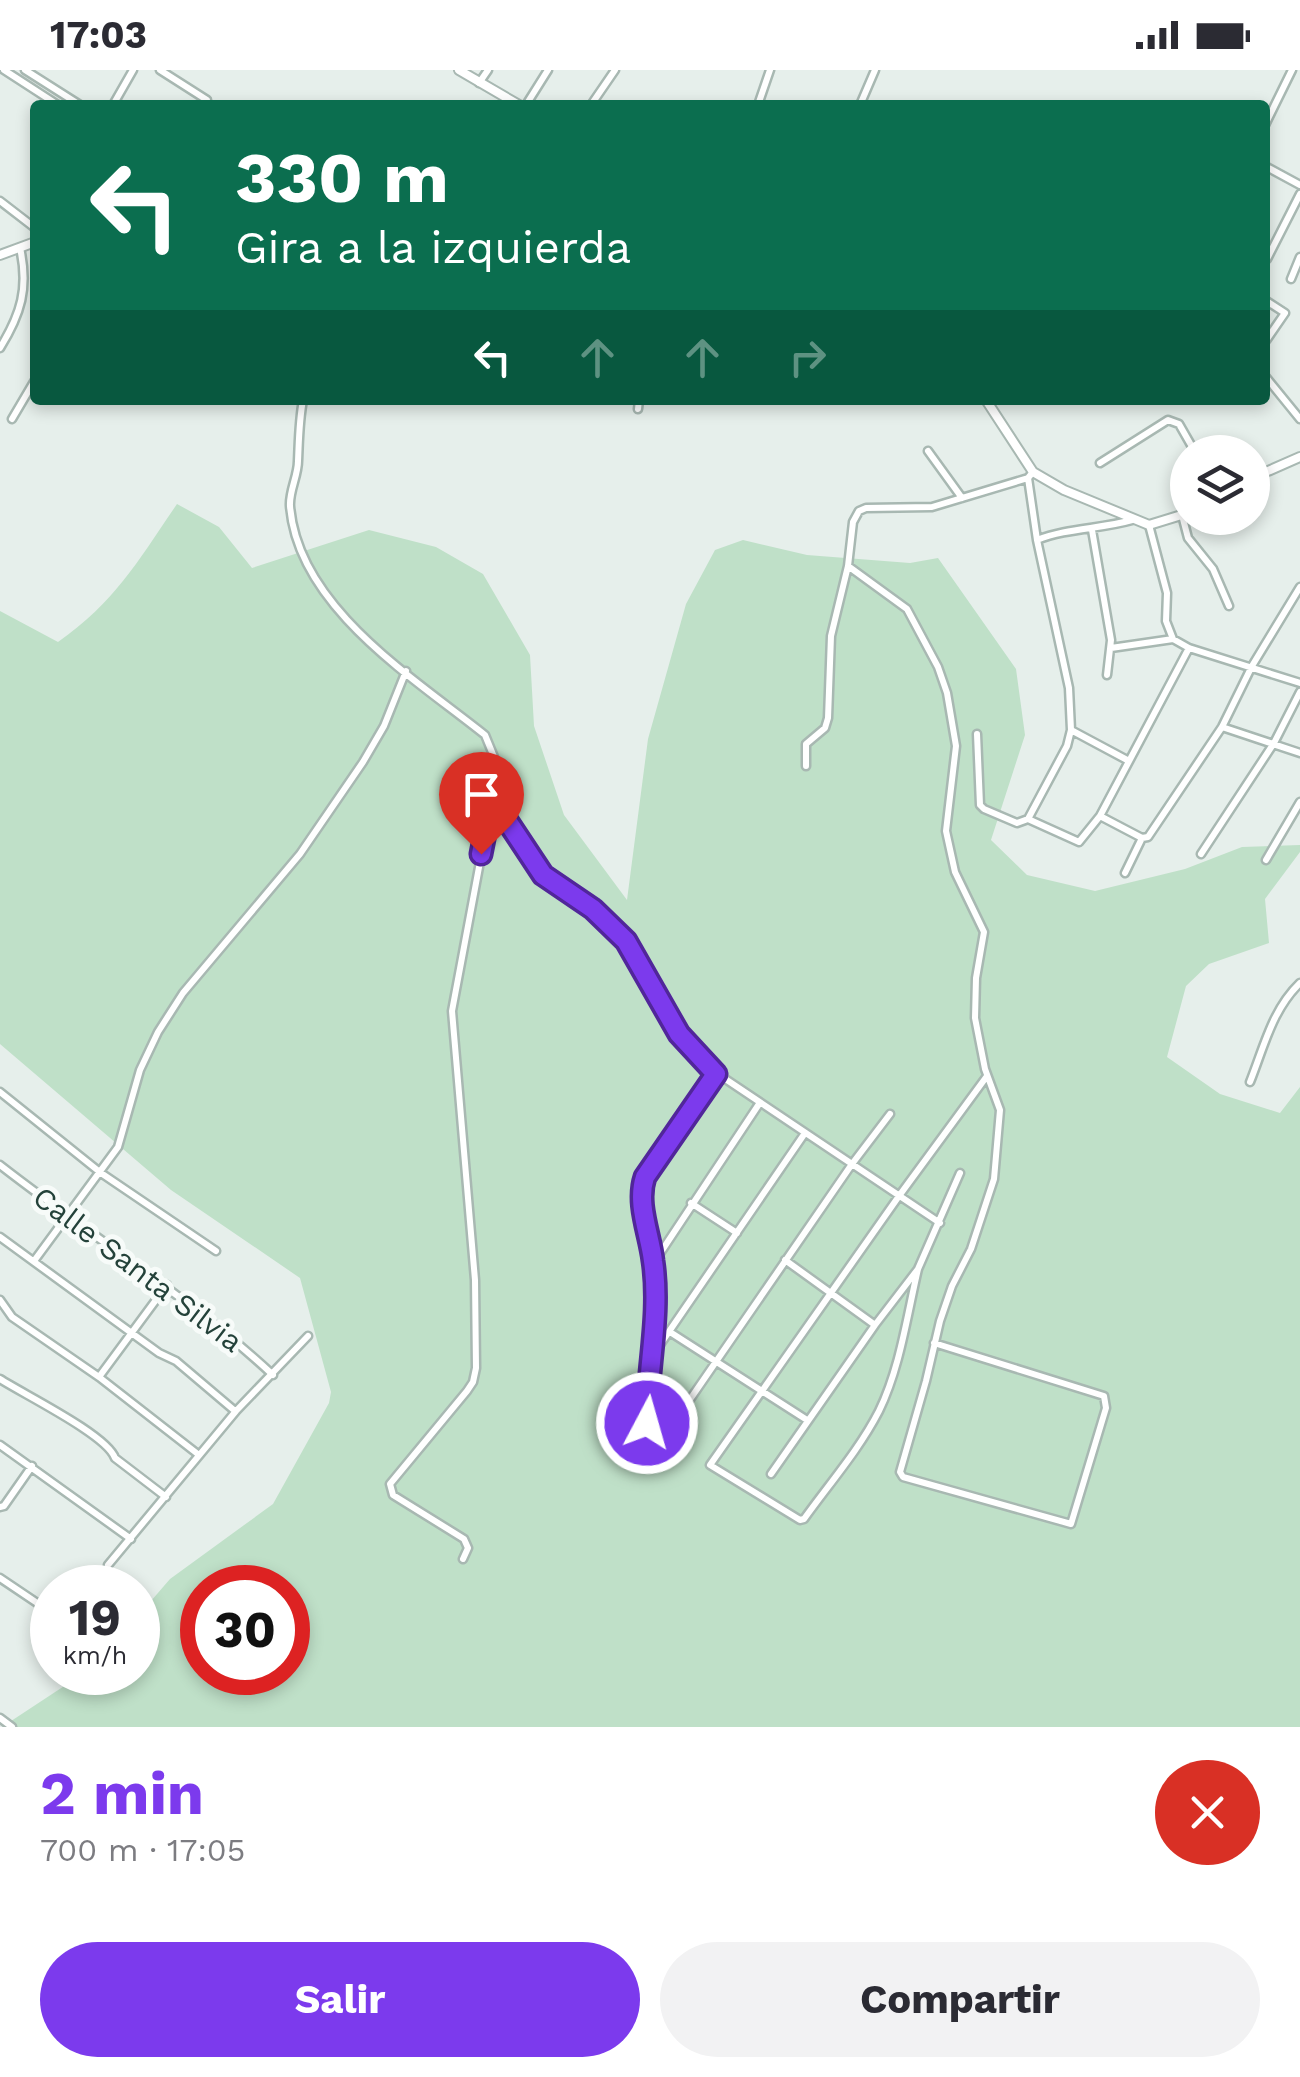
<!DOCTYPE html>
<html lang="es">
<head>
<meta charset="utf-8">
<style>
	:root { --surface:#fff; --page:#f2f2f3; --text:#2b2b33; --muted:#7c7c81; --accent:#7c3aed }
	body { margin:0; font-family:"Work Sans",sans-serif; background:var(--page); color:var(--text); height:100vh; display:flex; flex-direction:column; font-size:38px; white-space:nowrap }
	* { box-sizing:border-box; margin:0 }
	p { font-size:32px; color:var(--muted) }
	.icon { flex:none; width:55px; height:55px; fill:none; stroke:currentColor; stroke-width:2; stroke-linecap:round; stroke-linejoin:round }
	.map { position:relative; height:1657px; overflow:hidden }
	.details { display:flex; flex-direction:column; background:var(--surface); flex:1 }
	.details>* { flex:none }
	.guide { position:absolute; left:30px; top:30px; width:1240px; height:305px; border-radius:10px; box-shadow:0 5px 15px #0003; background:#0b6e4f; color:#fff; overflow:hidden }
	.buttons { position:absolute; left:1170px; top:365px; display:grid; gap:20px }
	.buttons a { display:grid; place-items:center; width:100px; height:100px; border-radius:50%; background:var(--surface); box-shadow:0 5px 15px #0003; font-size:50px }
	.speed { position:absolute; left:30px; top:1495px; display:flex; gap:20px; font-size:50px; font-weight:700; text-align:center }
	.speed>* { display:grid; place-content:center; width:130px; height:130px; border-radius:50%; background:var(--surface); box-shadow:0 5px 15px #0003; line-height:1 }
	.speed small { font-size:25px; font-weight:400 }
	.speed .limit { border:15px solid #d22; background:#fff; color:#111 }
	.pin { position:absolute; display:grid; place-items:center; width:85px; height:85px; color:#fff; margin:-102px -42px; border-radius:50% 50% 50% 0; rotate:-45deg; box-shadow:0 0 10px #0007 }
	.pin .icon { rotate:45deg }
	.me { position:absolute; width:110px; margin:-55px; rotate:6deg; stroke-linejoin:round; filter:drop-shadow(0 0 8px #0008) }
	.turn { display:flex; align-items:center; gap:35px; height:210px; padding:0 40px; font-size:45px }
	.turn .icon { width:130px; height:130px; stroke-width:2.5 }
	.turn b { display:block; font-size:70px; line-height:85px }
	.lanes { display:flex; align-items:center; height:95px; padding:0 40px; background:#0003; justify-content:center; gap:50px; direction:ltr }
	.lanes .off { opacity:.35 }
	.round { display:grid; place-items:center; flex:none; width:105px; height:105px; border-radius:52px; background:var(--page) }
	.head { display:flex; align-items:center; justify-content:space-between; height:170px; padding:0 40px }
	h1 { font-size:60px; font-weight:700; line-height:75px; color:var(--accent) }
	.button { display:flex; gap:20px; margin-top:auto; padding:20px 40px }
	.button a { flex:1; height:115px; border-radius:60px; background:var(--accent); color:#fff; font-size:40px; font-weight:700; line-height:115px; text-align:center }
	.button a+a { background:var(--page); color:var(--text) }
	.status { display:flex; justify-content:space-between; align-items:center; height:70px; padding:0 50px; background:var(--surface); direction:ltr }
	.status svg { height:28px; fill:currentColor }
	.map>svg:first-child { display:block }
</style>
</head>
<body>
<div class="status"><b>17:03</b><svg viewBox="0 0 49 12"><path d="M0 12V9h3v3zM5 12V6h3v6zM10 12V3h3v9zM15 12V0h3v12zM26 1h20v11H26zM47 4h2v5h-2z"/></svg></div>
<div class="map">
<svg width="1300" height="1657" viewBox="0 0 1300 1657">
	<rect width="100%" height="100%" fill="#e6efeb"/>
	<!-- green -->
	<path fill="#bfe0c8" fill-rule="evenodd" d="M177,434L219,457L252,498L369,460L436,477L483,504L530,585L534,656L564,745L627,830L648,669L686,534L715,480L743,470L807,485L910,493L938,488L1016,599L1025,665L991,770L1027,805L1095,821L1185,799L1242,777L1300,775V782L1265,829L1269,873L1209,894L1186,916L1167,987L1220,1024L1280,1043L1300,1017V1657H2L84,1603L138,1602V1546L170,1509L273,1434L329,1333L331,1322L300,1208L171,1120L0,974V541L58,572C116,531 138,491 177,434ZM202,1518H288V1602H202Z"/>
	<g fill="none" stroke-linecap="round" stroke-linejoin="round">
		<!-- minor casing -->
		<g stroke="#a8b8b2" stroke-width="11">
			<path id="minor" d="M4,0L58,35
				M25,0L80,35
				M160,0L207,30V35
				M479,13L488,0
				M113,35L133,0
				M526,35L548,0
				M591,35L615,0
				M758,35L770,0
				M860,35L875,0
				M1265,55L1292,0
				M1265,96L1300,115
				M0,131L35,158
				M1267,189L1300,124
				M1291,209L1300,187
				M1265,230L1285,243L1265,272
				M0,278C21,244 29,218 20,178
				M1265,306L1300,349
				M303,330C299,351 299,370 298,391C298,406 289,421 290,436C298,537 414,608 485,665L494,687L492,728L452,941L475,1210L476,1298L473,1312L467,1321L390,1414L393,1425L464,1469L468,1478L463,1489
				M638,339L639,330
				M12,349L35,310
				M928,381L962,428
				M1100,393L1168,350L1179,354L1195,382
				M1182,445L1188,468L1213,499L1229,536
				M1149,455L1167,523L1166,551L1173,569L1189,578L1300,613
				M1092,460L1111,570L1107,605
				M1037,470C1067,458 1101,459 1132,450
				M848,496L907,539L938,597L947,623L956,676L946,761L955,802L984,862L976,908L975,948L985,999L1000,1040L994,1109L971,1179L952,1216L940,1251L926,1311L900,1402L903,1407L1071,1454L1106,1338L1104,1326L934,1273
				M1111,578L1173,569
				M1222,657L1300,683
				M1071,660L1129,691
				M977,664L980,735L984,739L1017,753L1028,749L1079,772L1100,746L1189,578
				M806,696V674L825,658L828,648L831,566L848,496L853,452L859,441L866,438L932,437L1028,408L1033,402
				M492,730L543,805L593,839L625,871L679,964L706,996L940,1153
				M1100,746L1142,768
				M1028,749L1067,676L1071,660L1069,618L1037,470L1028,408
				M1201,784L1274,673L1300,622
				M1266,790L1300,732
				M1125,803L1142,768L1148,767L1222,657L1252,596L1300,517
				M716,1004L645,1107C636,1134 650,1164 654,1192C658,1226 654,1266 652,1301C651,1326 644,1346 653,1370L660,1373L852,1094L890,1044
				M1250,1012C1264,977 1272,940 1300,913
				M0,1022L101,1103L216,1181
				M0,1095C91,1166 189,1227 273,1305
				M691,1133L737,1163
				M0,1167L159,1283L176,1291L235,1341
				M785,1190L875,1255
				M34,1191L118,1077L140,1000L158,962L183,923L300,784L363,692L384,656L406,601
				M655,1191L759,1034
				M918,1199C907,1246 900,1298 879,1341C859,1380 829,1414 804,1449L800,1450L710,1395L899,1126L987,1006
				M0,1230L12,1247L99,1307L199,1385
				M670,1262L807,1350
				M653,1285L805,1063
				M99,1307L167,1215
				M0,1309C25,1325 107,1365 115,1388L166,1427
				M0,1375L131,1469
				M771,1404L875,1255L918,1199L960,1103
				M0,1437L4,1436L32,1396
				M108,1495L236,1341L308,1266
				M0,1508L52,1543
				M0,1648L12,1657"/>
		</g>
		<!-- tertiary casing -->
		<g stroke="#a8b8b2" stroke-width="12">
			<path id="tertiary" d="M459,0L519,35
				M0,185L35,172
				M986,330L1033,402L1064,420L1149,455L1188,443
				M1252,408L1300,387"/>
		</g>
		<!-- minor -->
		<use href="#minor" stroke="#fff" stroke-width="6"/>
		<!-- tertiary -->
		<use href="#tertiary" stroke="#fff" stroke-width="8"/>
	</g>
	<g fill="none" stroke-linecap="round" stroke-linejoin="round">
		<!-- route casing -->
		<g stroke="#51269a" stroke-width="25">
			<path id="route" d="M481,784L492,728L543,805L593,839L626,871L679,964L716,1004L645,1107C636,1134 650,1164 653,1191C661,1244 647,1300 647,1353"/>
		</g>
		<!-- route -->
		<use href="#route" stroke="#7c3aed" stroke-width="18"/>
	</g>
	<g text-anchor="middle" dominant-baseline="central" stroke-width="10" stroke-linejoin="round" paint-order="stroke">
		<!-- street labels -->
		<g font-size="30" fill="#24423a" stroke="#f7fbf9">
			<text transform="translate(138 1199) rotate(37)">Calle Santa Silvia</text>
		</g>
	</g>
</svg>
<div class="buttons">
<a><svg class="icon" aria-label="layers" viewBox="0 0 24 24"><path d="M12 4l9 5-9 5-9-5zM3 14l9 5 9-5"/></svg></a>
</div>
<div class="speed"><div>19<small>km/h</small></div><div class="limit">30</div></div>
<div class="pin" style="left:481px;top:784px;background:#d93025"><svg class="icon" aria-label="arrive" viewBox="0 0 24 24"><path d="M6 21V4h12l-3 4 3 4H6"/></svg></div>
<svg class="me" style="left:647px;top:1353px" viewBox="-20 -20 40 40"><circle r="17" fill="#7c3aed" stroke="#fff" stroke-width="3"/><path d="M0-11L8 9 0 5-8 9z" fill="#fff"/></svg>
<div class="guide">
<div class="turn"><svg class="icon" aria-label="left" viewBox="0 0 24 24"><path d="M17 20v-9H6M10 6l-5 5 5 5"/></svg><div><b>330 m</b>Gira a la izquierda</div></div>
<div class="lanes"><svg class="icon" aria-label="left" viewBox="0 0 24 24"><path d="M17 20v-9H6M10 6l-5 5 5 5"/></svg><svg class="icon off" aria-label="ahead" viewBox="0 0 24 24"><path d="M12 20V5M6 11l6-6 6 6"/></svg><svg class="icon off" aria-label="ahead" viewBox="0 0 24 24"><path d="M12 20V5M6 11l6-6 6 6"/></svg><svg class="icon off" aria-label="right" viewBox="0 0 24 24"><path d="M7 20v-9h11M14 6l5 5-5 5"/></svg></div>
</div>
</div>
<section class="details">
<div class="head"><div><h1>2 min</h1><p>700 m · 17:05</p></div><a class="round" style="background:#d93025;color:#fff"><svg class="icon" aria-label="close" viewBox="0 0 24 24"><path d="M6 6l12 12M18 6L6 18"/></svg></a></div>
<div class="button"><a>Salir</a><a>Compartir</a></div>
</section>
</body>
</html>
